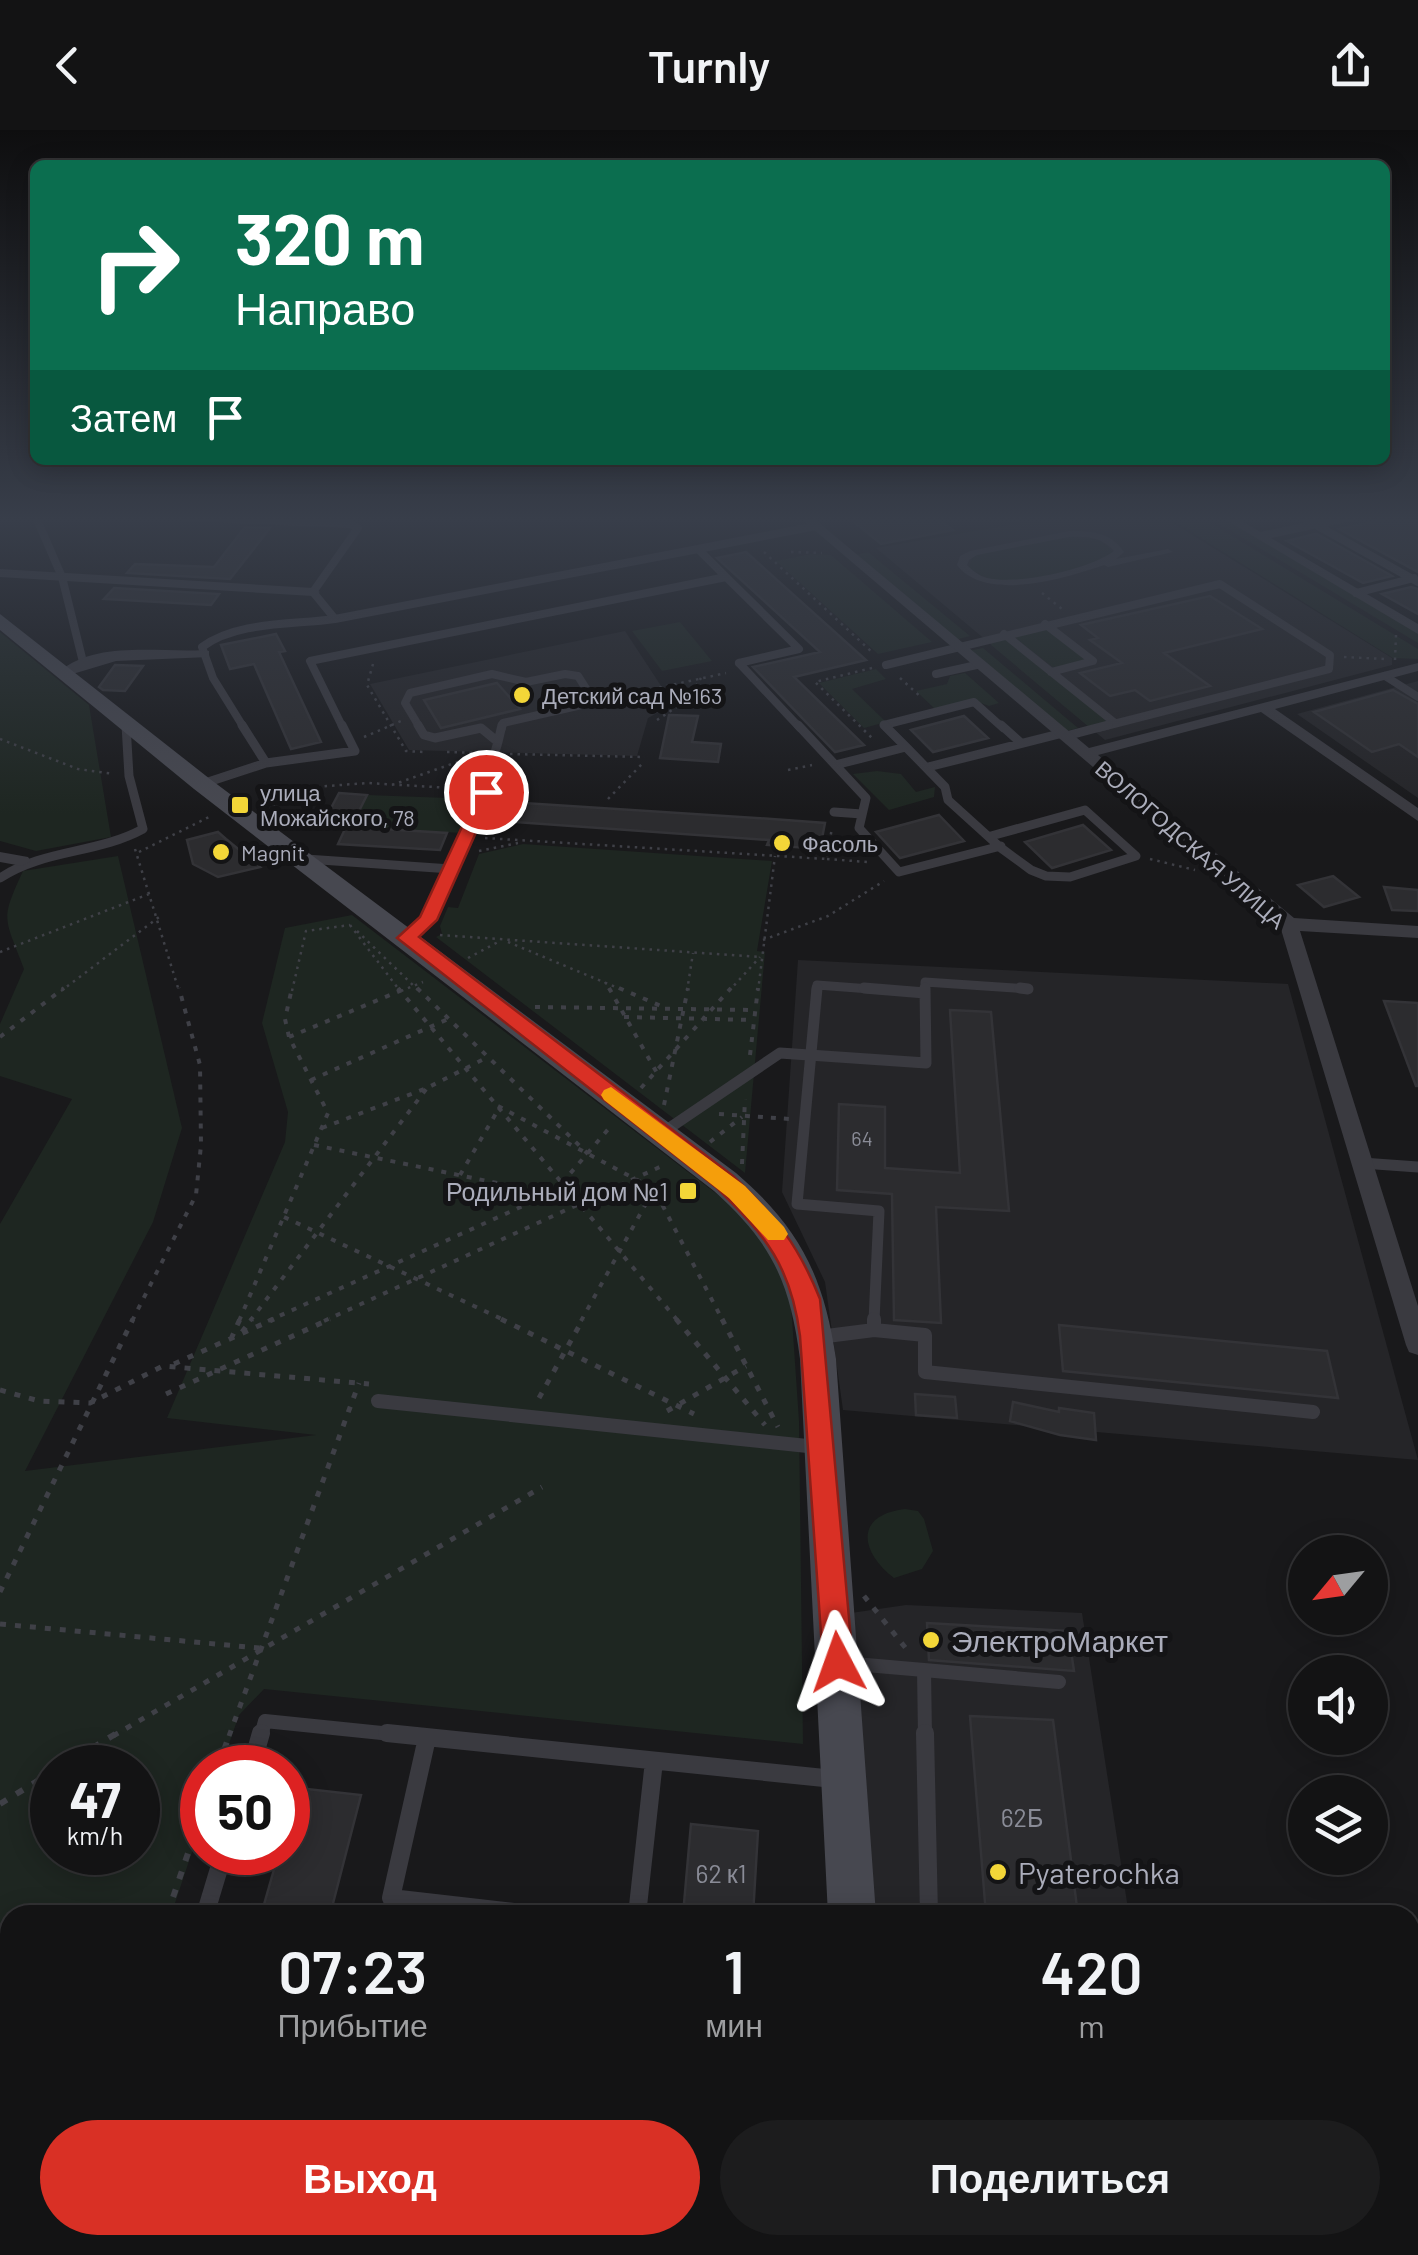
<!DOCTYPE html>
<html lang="ru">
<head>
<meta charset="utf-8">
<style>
	:root { --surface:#131314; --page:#1c1c1d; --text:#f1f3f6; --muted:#9d9ea0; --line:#323234; --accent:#d93025 }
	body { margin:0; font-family:Barlow,sans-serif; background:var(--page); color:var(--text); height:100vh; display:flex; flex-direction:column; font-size:38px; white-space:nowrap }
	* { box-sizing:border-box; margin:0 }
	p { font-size:32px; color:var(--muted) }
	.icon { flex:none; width:55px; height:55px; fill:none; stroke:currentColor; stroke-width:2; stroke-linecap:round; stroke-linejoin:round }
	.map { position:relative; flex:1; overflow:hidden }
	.sheet { position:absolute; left:0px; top:1775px; width:1420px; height:350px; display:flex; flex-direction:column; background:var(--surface); border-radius:30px 30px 0 0; box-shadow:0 5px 25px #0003,0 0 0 2px var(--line) }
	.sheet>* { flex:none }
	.top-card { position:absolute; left:30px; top:30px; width:1360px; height:305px; border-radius:15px; box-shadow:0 5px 25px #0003,0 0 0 2px var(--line); background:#0b6e4f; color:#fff; overflow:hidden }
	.needle { width:65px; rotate:241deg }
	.buttons { position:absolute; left:1288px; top:1405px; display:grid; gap:20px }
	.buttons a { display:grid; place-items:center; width:100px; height:100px; border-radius:50%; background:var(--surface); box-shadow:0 5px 25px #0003,0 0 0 2px var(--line); font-size:50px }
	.speed { position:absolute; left:30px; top:1615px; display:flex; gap:20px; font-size:50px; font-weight:700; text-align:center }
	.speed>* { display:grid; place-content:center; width:130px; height:130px; border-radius:50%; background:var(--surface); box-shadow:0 5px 25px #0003,0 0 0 2px var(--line); line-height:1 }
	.speed small { font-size:25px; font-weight:400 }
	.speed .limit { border:15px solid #d22; background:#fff; color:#111 }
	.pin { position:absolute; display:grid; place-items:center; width:85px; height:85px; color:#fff; margin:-42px; border:5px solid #fff; border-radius:50%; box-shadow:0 2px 10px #0007 }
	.me { position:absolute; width:110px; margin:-55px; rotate:356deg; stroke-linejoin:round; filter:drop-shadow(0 0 8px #0008) }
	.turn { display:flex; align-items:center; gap:35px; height:210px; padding:0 40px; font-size:45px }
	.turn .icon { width:130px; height:130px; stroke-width:2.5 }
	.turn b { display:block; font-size:70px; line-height:85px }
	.then { display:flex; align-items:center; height:95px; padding:0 40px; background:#0003; gap:20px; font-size:38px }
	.eta { display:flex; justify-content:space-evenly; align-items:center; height:170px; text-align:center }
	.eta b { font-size:60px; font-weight:600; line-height:70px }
	.primary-button { display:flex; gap:20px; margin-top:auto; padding:20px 40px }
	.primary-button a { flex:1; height:115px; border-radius:60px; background:var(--accent); color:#fff; font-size:40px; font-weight:600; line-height:115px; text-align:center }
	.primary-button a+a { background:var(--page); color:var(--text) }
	header { display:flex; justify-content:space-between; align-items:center; height:130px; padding:0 40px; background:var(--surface); font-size:45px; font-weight:600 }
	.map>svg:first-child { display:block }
</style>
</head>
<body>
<header><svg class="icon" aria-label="back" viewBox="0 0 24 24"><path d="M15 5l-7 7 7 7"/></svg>Turnly<svg class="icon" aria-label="share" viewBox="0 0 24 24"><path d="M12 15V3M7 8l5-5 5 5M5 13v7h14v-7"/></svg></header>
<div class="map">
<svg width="1418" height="2125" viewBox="0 0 1418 2125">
	<rect width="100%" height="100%" fill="#19191b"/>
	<!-- built -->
	<path fill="#252528" d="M1057,387H1163L1392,528V535L1105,610L876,418Z
		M625,501L673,574L648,588L637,626L409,620L370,554Z
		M1418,551V668L1297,584Z
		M798,830L1288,854L1418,1330L843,1280L825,1152L782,1062Z
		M906,1475L1082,1483L1129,1785H870L844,1484Z"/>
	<!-- green -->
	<path fill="#1e2621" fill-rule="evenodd" d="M1167,387H1201L1418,519V529L1393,528Z
		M1208,387H1222L1418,503V513Z
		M1063,406L1100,410L1113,422L1104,431C1067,439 1000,468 969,437L973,427L984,423Z
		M868,422L970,506L955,510L855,425Z
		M811,424L831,425L932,512L878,524L776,431Z
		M680,492L712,531L662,541L632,501Z
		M1044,498L1087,530L1054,538L1012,505Z
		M0,502L89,575L111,707L36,721L0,711Z
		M995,507L1009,511L1109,592L1089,597L991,515Z
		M983,518L1078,598L1063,602L968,521Z
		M876,539L886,549L852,559L886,592L864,598L819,553Z
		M965,543L999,573L989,576L973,570L935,579L916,561L947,554L950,546Z
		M877,641L901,644L916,662L935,657L934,667L889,680L853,644Z
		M367,665L475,669L462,703L351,697Z
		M523,714L772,731L757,821L765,822L745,1043L436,807L442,804L440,796L448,777L458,778L479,724Z
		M118,726L182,998L153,1092L25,1341L316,1305L167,1288L285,1012L288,982L262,893L285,798L352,785L735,1078L774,1125L791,1174L799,1291L803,1614L264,1559L239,1585L221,1637L202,1638V1692L171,1785H10V2115H122L119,2125H0V1094L72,969L0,946V894L24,839C4,786 0,791 23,741ZM52,1638H138V1722H52Z
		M905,1379L918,1381L924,1389L933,1421L922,1439L894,1448C860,1422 854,1385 905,1379Z"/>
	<!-- building -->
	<path fill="#2c2c2f" stroke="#333337" stroke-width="2.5" d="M848,387H936L953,400L881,414Z
		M1392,388H1418V442L1339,399Z
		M245,397L270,398L230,449L127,443L135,434L214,437Z
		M1315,404H1317L1392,446L1363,453L1287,411Z
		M746,422L866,530L794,547L864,615L835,622L753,537L820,522L717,428Z
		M1411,457L1418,459V484L1382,464Z
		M114,458L219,464L211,475L104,469Z
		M1210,466L1262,499L1164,523L1210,556L1150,571L1135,560L1110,566L1080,543L1122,533L1090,510L1098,508L1081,495Z
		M276,504L285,521L279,522L321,612L291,619L254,534L230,539L221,515Z
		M115,535L143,536L125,561L103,560L99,557Z
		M497,553L520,579L441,598L424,570Z
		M1393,560L1418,574V627L1399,614L1372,622L1314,582Z
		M669,585L698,586L692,612L721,614L718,632L660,628Z
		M964,586L988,608L933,622L911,600Z
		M339,663L367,665L351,697L447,703L440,720L338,714L345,699L321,697Z
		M493,671L772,689L825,693L820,719L767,715L769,710L486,690Z
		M939,685L964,711L900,728L876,702Z
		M1083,695L1111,720L1052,738L1025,712Z
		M218,702L226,709L260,737L218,747L193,734L187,710Z
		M1333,746L1359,767L1324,777L1298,755Z
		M1384,757L1418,760V781L1392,780Z
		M1384,871L1418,873V956H1416Z
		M950,880L991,882L1009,1081L936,1077L941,1193L894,1190L892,1064L837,1060L839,974L885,977V1038L960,1043Z
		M1059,1195L1327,1221L1338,1268L1063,1241Z
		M915,1264L955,1267L957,1288L916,1285Z
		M1013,1272L1059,1282V1278L1094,1283L1096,1310L1060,1305L1010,1291Z
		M927,1493L1068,1501L1074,1541L929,1530Z
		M970,1586L1053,1590L1078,1785H986Z
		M298,1658L361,1665L330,1785H261L279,1722H288V1693Z
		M691,1694L758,1701L753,1785H683Z"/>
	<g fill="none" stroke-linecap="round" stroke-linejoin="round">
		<!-- path-far3 -->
		<path stroke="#3f4047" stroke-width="2.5" stroke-dasharray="2.5 5" stroke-linecap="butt" d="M764,422L874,524
			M791,422L822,423
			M1042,463L1062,479
			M1344,527L1384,529
			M1395,530L1396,505
			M373,534L367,555L406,621L423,622
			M872,538L815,552L874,610
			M900,548L922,568
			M608,569L726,543
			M657,590L687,570L701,548
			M364,607L401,591
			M0,609L78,639L114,644
			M447,622L478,623
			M510,624L645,627
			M788,640L812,635
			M392,655L480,624
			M608,669L643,633
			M268,682L287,659L368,653L468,659
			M485,708L827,729L832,697
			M135,719L179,861
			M479,721L518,713
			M139,722L211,686
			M827,729L867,732
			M1150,729L1195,740
			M350,795L400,861
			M357,801L419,861
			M440,805L760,827
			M763,810L828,786L884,751
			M508,812L625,861
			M0,822L149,764
			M468,828L500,811
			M605,852L610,861
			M61,861L159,787
			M292,861L306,801L350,795
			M401,861L423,852
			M687,861L693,823
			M729,861L760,827
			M758,861L775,726"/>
		<!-- path-far2 -->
		<path stroke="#3f4047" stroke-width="4" stroke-dasharray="5 8" stroke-linecap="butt" d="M398,858L678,1191
			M417,858L588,1024
			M609,858L657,943
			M619,858L661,876
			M535,877L756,880
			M624,887L754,890
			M0,907L64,858
			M289,907L407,858
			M750,925L758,858
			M311,950L448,889
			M641,958L731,858
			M664,975L688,858
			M498,976L654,1059L723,1191
			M719,984L790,989
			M322,998L427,958L488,927
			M710,1012L742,987
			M314,1015L550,1064
			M742,1034L745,969
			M460,1045L498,980
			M562,1053L611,996
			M284,1087L506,1191
			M132,1191L196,1065L201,1015L200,935L179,858
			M239,1191L328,983L289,907L285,889L292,858
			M250,1191L427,958
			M268,1191L565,1057
			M324,1191L662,1036
			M581,1191L654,1059"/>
		<!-- path-far1 -->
		<path stroke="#3f4047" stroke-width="5" stroke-dasharray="6 9" stroke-linecap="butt" d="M501,1189L694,1284
			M676,1189L765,1295
			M722,1189L778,1297
			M242,1202L252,1189
			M231,1209L240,1189
			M174,1234L274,1189
			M0,1260L39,1271L90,1273L163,1236L369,1254
			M166,1264L330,1189
			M539,1268L583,1189
			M667,1281L746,1236
			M0,1462L133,1189
			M864,1466L908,1521
			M0,1494L259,1518
			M113,1606L542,1357
			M229,1606L359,1253"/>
		<!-- path -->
		<path stroke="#3f4047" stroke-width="6" stroke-dasharray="8 11" stroke-linecap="butt" d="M60,1638L117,1603
			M218,1638L230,1603
			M0,1674L52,1642
			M167,1785L202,1682
			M1410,2095L1418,2094
			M51,2125L55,2115
			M229,2125L241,2115
			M1176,2125L1254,2115"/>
		<!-- service-far4 -->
		<path stroke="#3a3a40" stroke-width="8" d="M36,387L62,447L83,532
			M1302,387L1418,452
			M1261,406L1350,387
			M726,447L799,519L739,533
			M1356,463L1414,448
			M335,489L698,419
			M1045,494L1093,531L1051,542
			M1004,504L1115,593
			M739,533L800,598
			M886,535L1220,454L1330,525L1329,539L1098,598
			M936,544L981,534
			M1385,546L1418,567
			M126,590V598
			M244,598L213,548L202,517C237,491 293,495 335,489L313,462L358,398L351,394
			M343,598L310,531L726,447L698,419L816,396
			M420,598L405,573L410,563L492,544L526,552L565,544L578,546L592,568L586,574L503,593L502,598
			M887,598L884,595L974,572L1003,598"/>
		<!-- service-far3 -->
		<path stroke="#3a3a40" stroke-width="9" d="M242,595L266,633
			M418,595L424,605L435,608L481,598L498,612
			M798,595L866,668L859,698L899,742L1001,716
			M884,595L906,617
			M1001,595L1021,613
			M1066,606L1108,595
			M498,612L502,595
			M835,635L906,617L945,657L948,670L1001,718L1031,740L1046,746L1070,747L1136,726L1085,680L991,706
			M928,637L1063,603
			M202,654L266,633L355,621L342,595
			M834,682L862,684
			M306,729L451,739
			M0,748C44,719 97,724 143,699L129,646L126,595
			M407,808C460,759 478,679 498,612
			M816,861L817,855L897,861
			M925,861V852L1028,859"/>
		<!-- service-far2 -->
		<path stroke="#3a3a40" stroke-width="11" d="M817,858L797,1074L879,1081L874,1191
			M864,858L925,863
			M1020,858L1028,859
			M662,1003L780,923L926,933L925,858
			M1362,1033L1418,1037"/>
		<!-- service-far1 -->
		<path stroke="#3a3a40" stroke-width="14" d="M874,1189V1200L925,1205V1242L1313,1282
			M819,1207L874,1200
			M378,1271L817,1317
			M843,1533L924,1540L925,1606
			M924,1540L1059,1552
			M261,1606L265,1591L411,1606"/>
		<!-- service -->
		<path stroke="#3a3a40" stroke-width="18" d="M387,1603L834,1649
			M925,1603L929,1785
			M427,1608L391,1768L540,1785
			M251,1638L261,1603
			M205,1785L224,1722
			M637,1785L654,1631"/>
		<!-- pedestrian -->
		<path fill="#3a3a40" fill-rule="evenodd" d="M1069,401C1091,401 1111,402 1124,422L1116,429L1168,419L1173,422L1108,437L1104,435C1066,448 986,473 957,435L960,426L970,421ZM1069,407C1087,406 1102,407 1114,421C1088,440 1018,455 987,448C979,446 973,441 967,435L969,430L977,425Z"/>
		<!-- minor -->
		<path fill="#3a3a40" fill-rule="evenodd" d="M179,387L351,390L357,394L351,398L185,391Z
			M799,387H812L1089,618L1418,533V541L1275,579L1418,678V691L1261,582L1098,625L1294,788L1418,796V808L1300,801L1418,1176V1225L1409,1222L1406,1215L1280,796Z
			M1221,387H1235L1418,494V504Z
			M0,439L313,458L320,462L313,466L0,447Z
			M204,520L209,521V527L116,531L66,546L59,542C96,510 159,523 204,520Z
			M0,722L28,727L31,731L22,736L0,732Z"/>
		<!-- secondary -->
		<path fill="#474850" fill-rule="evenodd" d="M0,484L210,649L736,1043C800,1098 824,1147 836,1229L876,1785H828L800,1229C790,1152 772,1113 714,1061L194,659L0,500Z
			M847,2115H903L904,2125H848Z"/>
	</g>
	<!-- sky -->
	<linearGradient id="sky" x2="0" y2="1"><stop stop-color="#0e0e0f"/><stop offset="0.57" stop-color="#383e4a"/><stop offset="1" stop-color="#383e4a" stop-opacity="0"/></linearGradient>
	<rect width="1418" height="684" fill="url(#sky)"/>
	<!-- route -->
	<path fill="#d93025" stroke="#8d1f18" stroke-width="2.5" d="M480,658L494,662L437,790L419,807L733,1046C775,1086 798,1114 820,1169L853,1532L848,1543L838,1547L827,1543L823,1532L800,1206C791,1136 766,1106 717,1058L397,808L420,787Z"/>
	<!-- slow -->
	<path fill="#f59e0b" d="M611,957L745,1056L784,1097L788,1104L784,1110H768L729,1068L604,970L601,965L604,960Z"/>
	<!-- markers -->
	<g fill="#f3d638" stroke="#141416" stroke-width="4">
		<circle cx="522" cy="565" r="10"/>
		<rect x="230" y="665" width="20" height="20" rx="5"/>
		<circle cx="782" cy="713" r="10"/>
		<circle cx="221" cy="722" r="10"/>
		<rect x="678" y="1051" width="20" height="20" rx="5"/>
		<circle cx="931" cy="1510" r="10"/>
		<circle cx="998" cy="1742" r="10"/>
	</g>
	<g text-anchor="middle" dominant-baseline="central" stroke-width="10" stroke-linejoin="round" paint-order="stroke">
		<!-- number labels -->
		<g font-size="20" fill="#8a8c97">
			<text x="862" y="1008">64</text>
		</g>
		<!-- far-poi labels -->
		<g font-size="22" fill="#abadbb" stroke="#141416" text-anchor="start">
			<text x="542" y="565">Детский сад №163</text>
			<text x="260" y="662">улица<tspan x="260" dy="25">Можайского, 78</tspan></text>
			<text x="802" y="713">Фасоль</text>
			<text x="241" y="722">Magnit</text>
		</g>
		<!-- far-street labels -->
		<g font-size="22" fill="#abadbb" stroke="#141416">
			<text transform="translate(1191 714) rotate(41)">ВОЛОГОДСКАЯ УЛИЦА</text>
		</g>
		<!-- poi labels -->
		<g font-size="25" fill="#abadbb" stroke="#141416" text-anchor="end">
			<text x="668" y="1061">Родильный дом №1</text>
		</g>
		<!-- near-number labels -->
		<g font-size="25" fill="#8a8c97">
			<text x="1022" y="1687">62Б</text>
			<text x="721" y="1743">62 к1</text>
		</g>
		<!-- near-poi labels -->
		<g font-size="30" fill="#abadbb" stroke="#141416" text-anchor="start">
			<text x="951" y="1510">ЭлектроМаркет</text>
			<text x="1018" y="1742">Pyaterochka</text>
		</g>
	</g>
</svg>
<div class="buttons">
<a><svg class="needle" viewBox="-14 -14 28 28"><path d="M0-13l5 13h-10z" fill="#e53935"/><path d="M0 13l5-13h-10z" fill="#9d9ea0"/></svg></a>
<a><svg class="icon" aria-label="sound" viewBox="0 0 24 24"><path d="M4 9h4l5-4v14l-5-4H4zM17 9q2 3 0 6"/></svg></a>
<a><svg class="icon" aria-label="layers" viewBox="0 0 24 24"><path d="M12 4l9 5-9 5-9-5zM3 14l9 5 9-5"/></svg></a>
</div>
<div class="speed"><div>47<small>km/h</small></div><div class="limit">50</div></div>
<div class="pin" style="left:486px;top:662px;background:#d93025"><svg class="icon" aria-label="arrive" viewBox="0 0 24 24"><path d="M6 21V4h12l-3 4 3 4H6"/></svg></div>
<svg class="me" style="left:838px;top:1532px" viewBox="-20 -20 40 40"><path d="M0-17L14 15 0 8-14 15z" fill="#d93025" stroke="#fff" stroke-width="4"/></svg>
<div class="top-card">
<div class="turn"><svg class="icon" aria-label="right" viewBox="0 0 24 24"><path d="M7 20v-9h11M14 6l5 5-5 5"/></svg><div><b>320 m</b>Направо</div></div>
<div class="then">Затем<svg class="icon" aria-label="arrive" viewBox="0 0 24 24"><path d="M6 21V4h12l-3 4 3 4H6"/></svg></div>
</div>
<section class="sheet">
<div class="eta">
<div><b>07:23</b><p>Прибытие</p></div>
<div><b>1</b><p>мин</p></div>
<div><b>420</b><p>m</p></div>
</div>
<div class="primary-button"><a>Выход</a><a>Поделиться</a></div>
</section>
</div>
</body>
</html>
